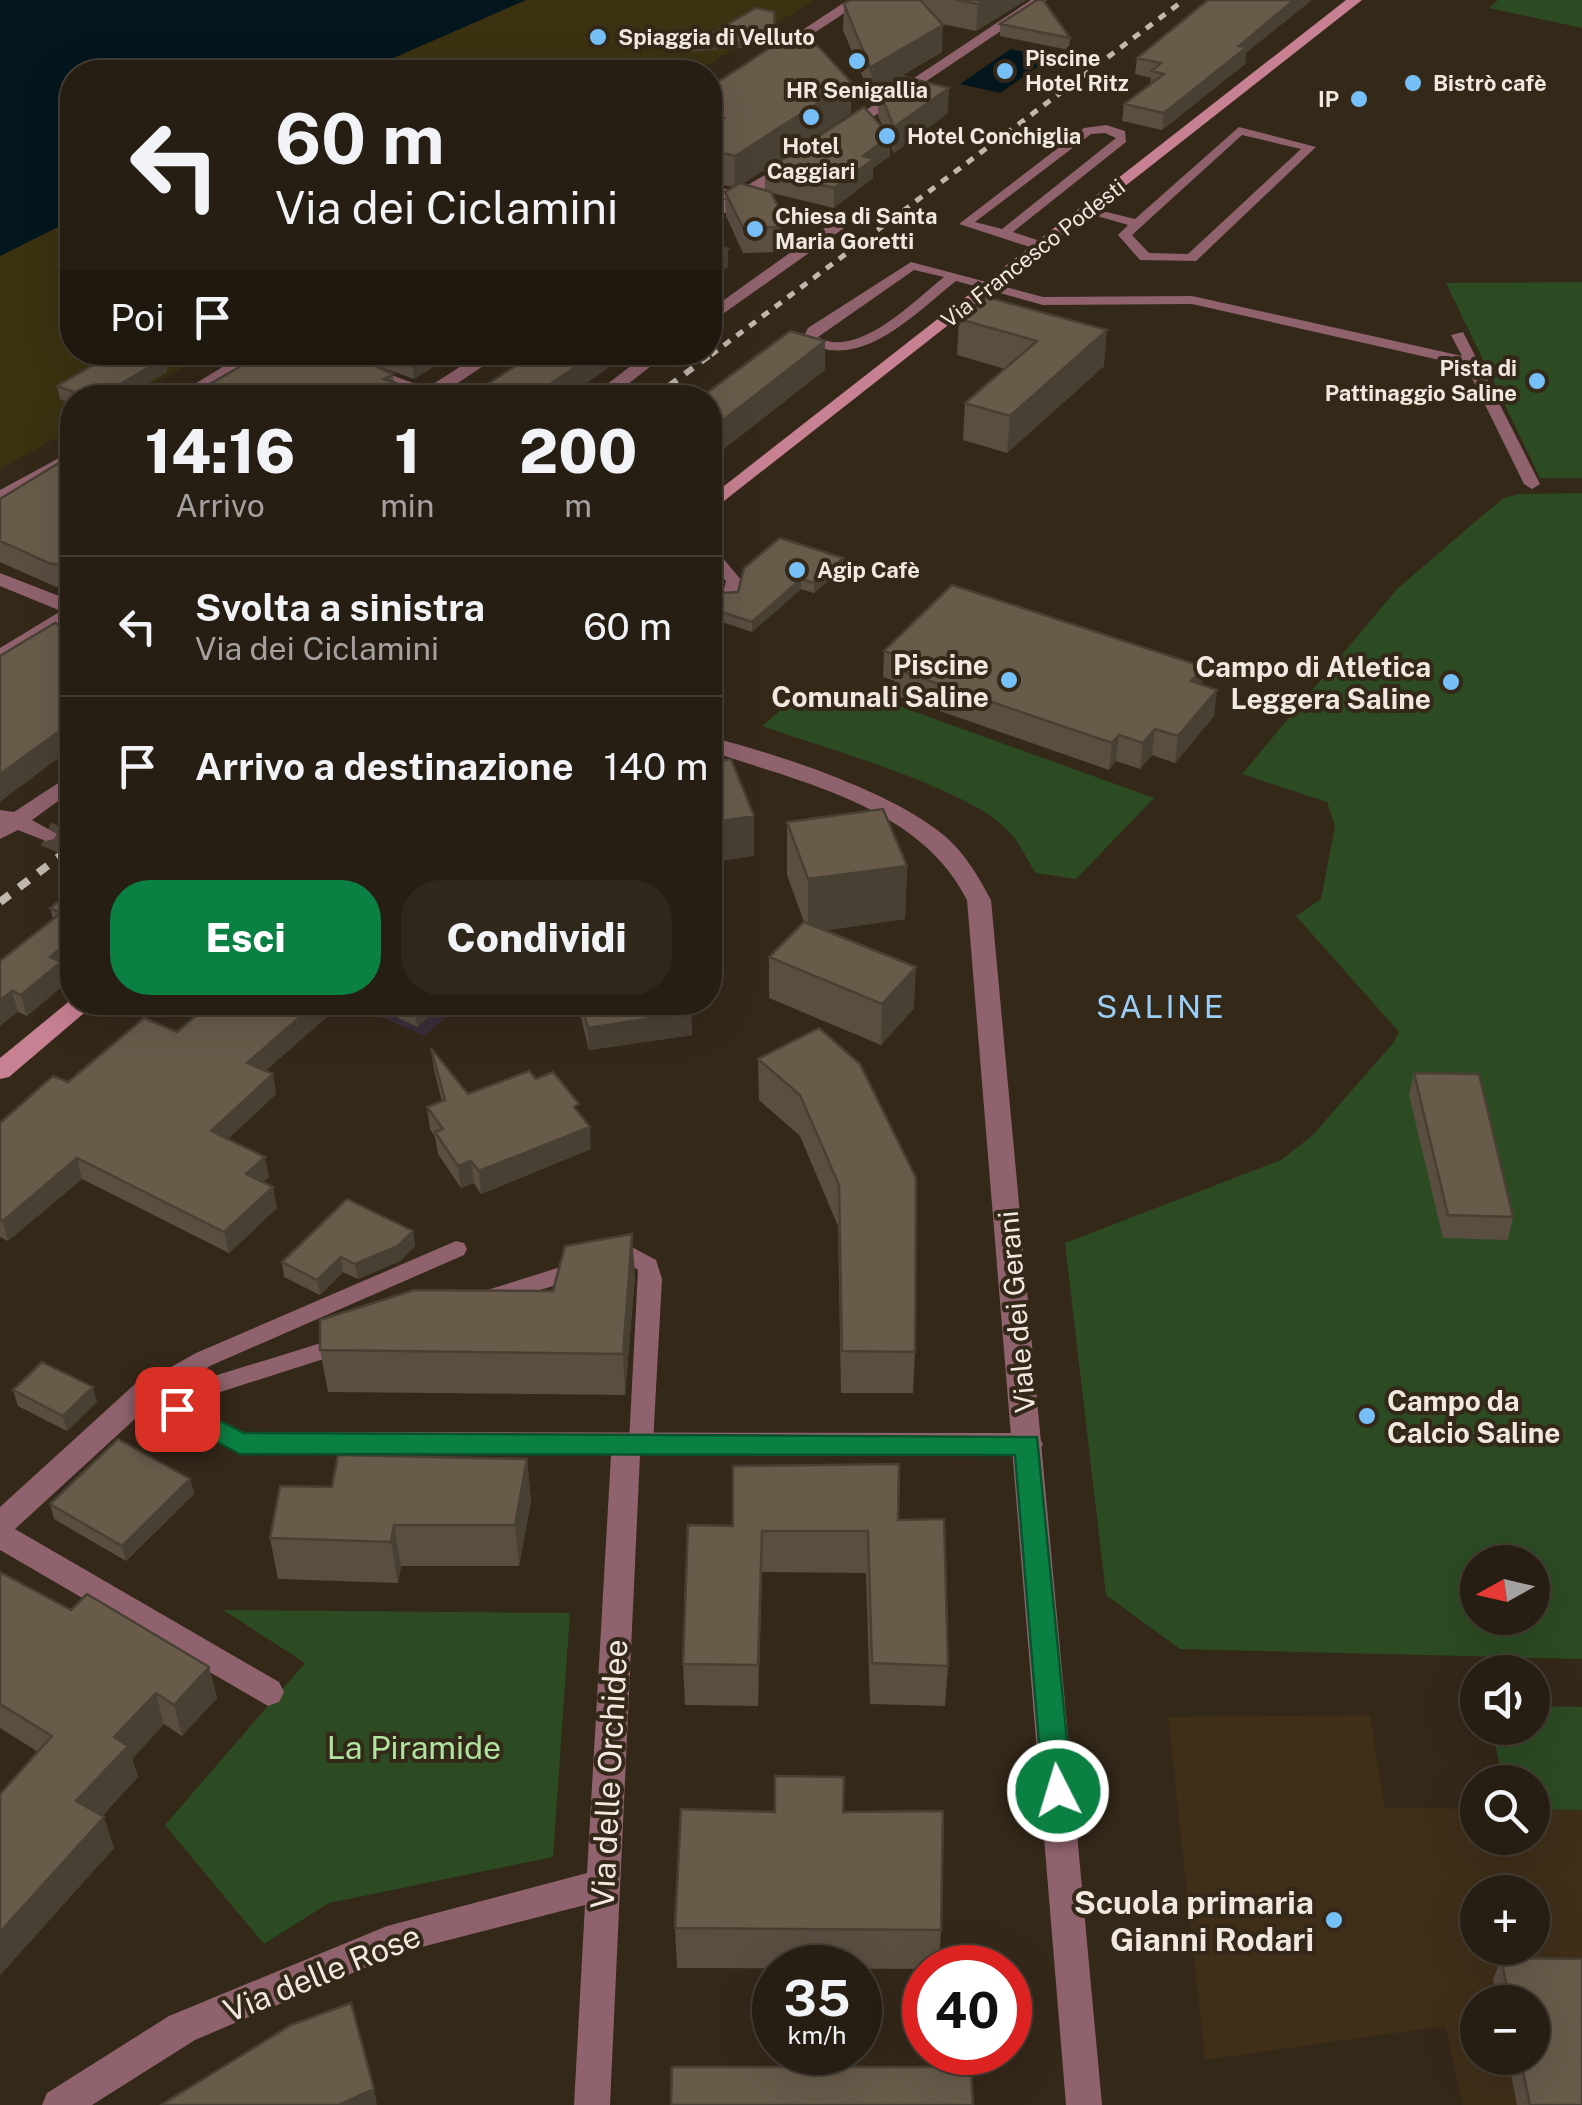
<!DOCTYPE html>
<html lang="it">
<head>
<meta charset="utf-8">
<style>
	:root { --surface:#271e13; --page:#2f271c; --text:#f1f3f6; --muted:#a4a2a0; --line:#433c33; --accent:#0b8043 }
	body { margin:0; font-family:"Public Sans",sans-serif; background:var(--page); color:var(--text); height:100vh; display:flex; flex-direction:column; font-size:38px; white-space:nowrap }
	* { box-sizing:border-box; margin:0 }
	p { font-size:32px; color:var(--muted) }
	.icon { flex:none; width:55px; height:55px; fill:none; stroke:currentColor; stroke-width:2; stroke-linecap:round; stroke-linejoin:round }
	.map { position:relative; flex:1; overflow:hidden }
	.sheet { position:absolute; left:60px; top:385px; width:662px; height:630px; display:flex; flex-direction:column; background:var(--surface); border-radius:40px; box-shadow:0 10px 40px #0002,0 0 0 2px var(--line) }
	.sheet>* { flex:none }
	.banner { position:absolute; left:60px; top:60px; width:662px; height:305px; border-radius:40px; box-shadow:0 10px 40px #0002,0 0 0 2px var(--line); background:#271e13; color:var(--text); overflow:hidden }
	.needle { width:65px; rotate:262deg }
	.buttons { position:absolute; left:1460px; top:1545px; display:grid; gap:20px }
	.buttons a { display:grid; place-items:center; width:90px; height:90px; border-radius:50%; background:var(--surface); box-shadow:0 10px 40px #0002,0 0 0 2px var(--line); font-size:50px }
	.speed { position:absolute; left:752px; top:1945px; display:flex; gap:20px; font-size:50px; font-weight:700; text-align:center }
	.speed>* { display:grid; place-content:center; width:130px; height:130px; border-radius:50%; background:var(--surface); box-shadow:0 10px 40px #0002,0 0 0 2px var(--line); line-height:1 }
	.speed small { font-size:25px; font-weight:400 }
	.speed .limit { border:15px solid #d22; background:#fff; color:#111 }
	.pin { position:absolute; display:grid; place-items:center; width:85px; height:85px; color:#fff; margin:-42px; border-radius:20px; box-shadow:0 5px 15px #0006 }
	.me { position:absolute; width:110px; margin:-55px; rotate:355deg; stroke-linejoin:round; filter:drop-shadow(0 0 8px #0008) }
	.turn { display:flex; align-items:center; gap:35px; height:210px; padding:0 50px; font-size:45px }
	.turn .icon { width:130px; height:130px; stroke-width:2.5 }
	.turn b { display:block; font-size:70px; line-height:85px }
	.then { display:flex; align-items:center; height:95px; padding:0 50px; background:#0003; gap:20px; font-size:38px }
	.eta { display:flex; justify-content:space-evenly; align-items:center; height:170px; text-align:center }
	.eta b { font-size:60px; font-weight:800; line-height:70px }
	.primary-button { display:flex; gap:20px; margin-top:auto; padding:20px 50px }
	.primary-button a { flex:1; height:115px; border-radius:40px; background:var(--accent); color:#fff; font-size:40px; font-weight:800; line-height:115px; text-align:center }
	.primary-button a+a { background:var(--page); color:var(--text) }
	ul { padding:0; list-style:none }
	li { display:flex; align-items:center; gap:30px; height:140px; padding:0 50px; border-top:2px solid var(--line) }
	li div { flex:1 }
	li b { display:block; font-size:38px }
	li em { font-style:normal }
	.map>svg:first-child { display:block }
</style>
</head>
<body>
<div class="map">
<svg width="1582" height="2105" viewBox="0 0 1582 2105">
	<rect width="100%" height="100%" fill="#342819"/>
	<!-- commercial -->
	<path fill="#3a2d3a" d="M350,1003H463L424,1036Z"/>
	<!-- built -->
	<path fill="#3f2f19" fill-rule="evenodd" d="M1370,1715L1385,1808L1477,1809L1478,1838H1532L1533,1809L1582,1810V2105H1463L1445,2026L1205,2060L1168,1717ZM1478,1892H1532V1948H1478ZM1478,2002H1532V2058H1478Z"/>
	<!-- green -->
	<path fill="#2c4b23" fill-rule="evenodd" d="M1498,0H1582V28L1489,8Z
		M1582,282V478H1540L1446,283Z
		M1582,493V1659L1180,1649L1106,1595L1065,1243L1281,1160L1312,1136L1394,1042L1399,1032L1296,916L1321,899L1335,826L1327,802L1242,774L1397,589L1483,515L1504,498L1519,494ZM1478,1562H1532V1618H1478Z
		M852,689L1154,798L1076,879L1036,873C1027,861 1021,845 1011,834C975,789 820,747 762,726L790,702Z
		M223,1610L570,1613L553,1857L329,1903L264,1944L165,1825L305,1663Z
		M1533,1706L1582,1707V1810L1533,1809L1532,1782H1503L1492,1728H1532Z"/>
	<!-- sand -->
	<path fill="#3a3211" d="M526,0H815L697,72H361Z
		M72,220V352L210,353L130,397L72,398V429L0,469V256Z"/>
	<!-- water -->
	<path fill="#03151d" d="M0,0H526L361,72H72V220L0,256Z
		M1011,49L1050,58L1000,93L960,84Z"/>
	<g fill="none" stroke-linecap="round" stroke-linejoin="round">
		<!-- minor-tunnel -->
		<path stroke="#504537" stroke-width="25" stroke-dasharray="25 12" stroke-linecap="butt" d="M46,834L72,845"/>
		<!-- service -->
		<path fill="#8f626d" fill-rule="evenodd" d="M1106,125L1125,131L1126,142L1013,232L1046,243V249H1036L959,224L1084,128ZM1105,133L1116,138L1002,229L975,222L1091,134Z
			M1239,127L1316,147L1196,261L1140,260L1118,235L1128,225L1080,211L1086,207L1135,219ZM1242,135L1301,149L1188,254L1149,253L1132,235Z
			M911,262L1043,297L1192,296L1462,356L1451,335L1463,332L1540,484L1532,489L1524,484L1466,366L1192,304L1043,305L956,281C915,313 860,374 805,341L803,338L808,328ZM914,270L944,277C914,301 857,360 818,337Z
			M710,548L716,550L742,581L736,599H724L722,596L726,581L710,563Z
			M456,1241L464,1243L467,1249L464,1255L212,1365L187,1379L214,1376L347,1335L355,1337L358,1343L355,1349L214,1394L145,1401L137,1398L134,1392L137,1386L196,1353Z
			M628,1245L656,1260L662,1279L653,1443L649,1449L641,1452L633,1449L629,1443L638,1270L626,1262L608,1268L600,1266L597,1260L600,1254Z
			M580,1261L588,1263L591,1269L588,1275L489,1306L481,1304L478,1298L481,1292Z"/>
		<!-- minor -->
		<path fill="#8f626d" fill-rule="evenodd" d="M1031,0H1047L849,133L836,130Z
			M794,158L799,160V166L752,197L847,226L710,323V310L826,227L741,204L710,221V209L726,199L710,195V185L736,192Z
			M302,352H328L427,388L483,352H504L443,393L448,398H414Z
			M649,352H669L610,398H589Z
			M0,573L72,601V621L0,663V648L61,611L0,586Z
			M72,774V791L32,820L57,834L54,839L46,841L18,830L0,839V810L14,812Z
			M145,1381L244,1432L1028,1433L1038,1436L1043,1444L1038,1452L1028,1455H640L610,2105H574L585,1905L402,1952L195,2040L92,2105H42L47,2093L169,2016L387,1926L587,1873L611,1455L240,1454L148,1407L15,1529L279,1682L284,1692L279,1702L268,1706L0,1550V1507L135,1384Z"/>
		<!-- tertiary -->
		<path fill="#8f626d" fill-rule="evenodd" d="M848,0H864L784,53L772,50Z
			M247,352H269L195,398H172Z
			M72,451V464L0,504V490Z
			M710,737C778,754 894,792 946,837C966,855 978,876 991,900L1102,2105H1066L967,900C920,806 802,783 710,751Z"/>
		<!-- secondary -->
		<path fill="#c88093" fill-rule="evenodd" d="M1346,0H1362L710,512V497Z
			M72,999L97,1002L9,1077L0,1079V1058Z"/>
		<!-- rail-far2 -->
		<path stroke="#c2b9ae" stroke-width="5" stroke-dasharray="8 8" stroke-linecap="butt" d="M711,355L1184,0"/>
		<!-- rail-far1 -->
		<path stroke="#c2b9ae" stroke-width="6" stroke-dasharray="10 10" stroke-linecap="butt" d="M653,398L714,352"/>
		<!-- rail -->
		<path stroke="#c2b9ae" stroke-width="8" stroke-dasharray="12 12" stroke-linecap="butt" d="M0,902L72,847"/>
	</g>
	<!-- wall -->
	<path fill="#594e40" d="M850,0H1026L976,31L942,24V52L877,90V96L872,99L843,30L844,4Z
		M1000,24L1070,38L1069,50L1000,36Z
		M1246,53L1245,64L1162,130L1122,121L1124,104L1150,84L1151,78L1135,74L1137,58Z
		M851,82V113L742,184L765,190V171L884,129L878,116L879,91L948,113L894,153L890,144V156L873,168V178L834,208L772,193L781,212V252L743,253L726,216L725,192L733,187L710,182V115Z
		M986,297L1104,366L1007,453L963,440L965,403L1005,369L957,355L959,319Z
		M265,352H457L414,379L364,361L393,374L394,382Z
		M165,358L167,372L122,398H72V404L60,399L57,386Z
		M72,455V588L56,587L0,562V499Z
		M843,558V568L814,593L801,589L752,632L710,618V580L724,593L738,592Z
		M884,651L1202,685L1214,716L1175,763L1152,755L1140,769L1116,761L1109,770L894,695L895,681L883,677Z
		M787,822L907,866L905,919L826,930L914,1008L881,1045L769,998V957L804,922L787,875Z
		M72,892L64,971L66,983L27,1016L18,1012L0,961L53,919L50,908Z
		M212,1002H344L265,1071L273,1074L276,1094L228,1139L269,1177L263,1182L277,1208L229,1253L82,1179L8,1241L0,1237V1123L68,1082L177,1032Z
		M365,1002H445L417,1027Z
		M577,1002H688L691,1012L692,1035L589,1050Z
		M819,1028L915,1352L913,1393H841L838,1226L800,1136L759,1100L758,1059Z
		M431,1048L468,1094L536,1079L580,1115L591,1149L481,1194L474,1183L461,1188L438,1154L435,1137L430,1129L427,1107L442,1101L434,1070Z
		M1414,1073L1513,1217L1508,1240L1443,1238L1409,1095Z
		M413,1231L415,1246L400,1261L358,1279L343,1272L320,1295L284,1277L282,1262Z
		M635,1276L625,1395L328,1392L320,1350L553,1291Z
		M13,1390L97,1402L67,1431L18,1406Z
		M527,1459L531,1501L519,1566H401L398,1583L278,1579L270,1538L332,1487Z
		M190,1479L194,1494L126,1561L54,1519L50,1504Z
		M898,1520L948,1666L945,1706L870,1704L866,1573L762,1572L758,1706L685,1705L683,1664L733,1526Z
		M0,1572L71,1610L209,1667L217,1698L182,1736L164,1724L132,1759L138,1777L102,1816L114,1848L0,1975V1794L38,1752L0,1728Z
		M775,1812H843L941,1930L939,1968H925V1969L677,1968L675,1928Z
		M1501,1958L1582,1959V2105H1517L1508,2058H1532V2002H1498L1493,1980Z"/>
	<!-- shaded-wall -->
	<path fill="#494034" d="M985,0H1026L976,31L978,4Z
		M1294,0H1312L1246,53L1245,64L1162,130L1164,113L1248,37Z
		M943,25L942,52L877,90V96L872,99L871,67Z
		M775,35V41L767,46L690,52V46Z
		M851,82V113L735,188V156Z
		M949,88L948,113L894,153V127Z
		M890,136V156L873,168V178L834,208V188L863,156Z
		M781,212V237V227L774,217Z
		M728,249V267L710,279V261Z
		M1107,330L1104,366L1007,453L1010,416Z
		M825,341V370L710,460V430Z
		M425,352H457L414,379L412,360Z
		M598,352H606L607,369L565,398H529Z
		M165,358L167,372L122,398H96Z
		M843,558V568L814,593V583Z
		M801,579V589L752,632V622Z
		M1204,667L1201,693L1191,681Z
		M1217,690L1214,716L1175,763L1178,736Z
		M72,722V748L0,802V774Z
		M1155,729L1152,755L1140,769L1143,743Z
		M1119,735L1116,761L1109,770L1112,743Z
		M754,816V856L710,863V823Z
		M907,866L905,919L808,933V879Z
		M72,939V964L64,971L66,983L27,1016L21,995L50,957Z
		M916,967L914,1008L881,1045L882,1004Z
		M12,991L18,1012L0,1026V1000Z
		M317,1002H344L251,1083L247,1063Z
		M419,1002H445L417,1027L415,1007Z
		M691,1012L692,1035L589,1050L588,1028Z
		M273,1074L276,1094L215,1151L211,1131Z
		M590,1127L591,1149L481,1194L479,1171Z
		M265,1157L269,1177L250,1194L246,1174Z
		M77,1158L82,1179L8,1241L3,1221Z
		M471,1161L474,1183L461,1188L458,1166Z
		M273,1187L277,1208L229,1253L224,1232Z
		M413,1231L415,1246L400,1261L358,1279L355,1264Z
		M632,1234L635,1276L625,1395L623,1354Z
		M341,1257L343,1272L320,1295L317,1280Z
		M93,1387L97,1402L67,1431L63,1416Z
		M527,1459L531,1501L519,1566L515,1525Z
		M190,1479L194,1494L126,1561L122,1546Z
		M394,1525L401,1566L398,1583L391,1542Z
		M762,1531V1572L758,1706V1665Z
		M209,1667L217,1698L182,1736L174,1705Z
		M156,1693L164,1724L132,1759L138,1777L86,1832L76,1801L114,1737Z
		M104,1817L114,1848L0,1975V1932Z
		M374,2089L377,2105H339Z"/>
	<!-- building -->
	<path fill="#685b4a" stroke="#494034" stroke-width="2.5" d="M850,0H920L943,25L871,67L878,68L872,72L844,4Z
		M956,0H985L978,4Z
		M1037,0H1043L1070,38L1000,24Z
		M1208,0H1294L1239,46L1247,47L1164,113L1124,104L1164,74L1152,71L1161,63L1137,58Z
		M756,8L774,12L775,35L767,40L690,46Z
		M801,28L851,82L735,156L710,150V128L724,118L710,115V87Z
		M901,76L949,88L894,127L879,91Z
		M864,107L890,136L863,156L874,159L834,188L765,171Z
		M740,183L771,192L781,212L774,217L781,227L743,228L725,192Z
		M710,244L728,249L710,261Z
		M986,297L1107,330L1010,416L965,403L1037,341L959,319Z
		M790,331L825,341L710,430V398H700Z
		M116,352H148L165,358L96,398H90L57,386Z
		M265,352H343L393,374L384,379L439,398H186Z
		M391,352H425L412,360Z
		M537,352H598L529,398H466Z
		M72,455V564H51L0,541V499Z
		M780,538L843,558L814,583L801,579L752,622L710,608V580L719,583L724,593L738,592L744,568Z
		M952,585L1204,667L1191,681L1217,690L1178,736L1155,729L1143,743L1119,735L1112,743L895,669L899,656L884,651Z
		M55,623L72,630V722L0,774V656Z
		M731,759L754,816L710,823V763Z
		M883,809L907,866L808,879L787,822Z
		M72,892V939L50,957L61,962L21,995L12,991L0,1000V961L61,913L50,908Z
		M804,922L916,967L882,1004L769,957Z
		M212,1002H317L247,1063L273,1074L211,1131L265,1157L246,1174L273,1187L224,1232L77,1158L3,1221L0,1219V1123L53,1076L68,1082L144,1018L177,1032Z
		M581,1002H688L691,1012L588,1028Z
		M819,1028L860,1064L916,1178L915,1352L842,1351L839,1185L800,1095L758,1059Z
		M431,1048L468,1094L529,1071L536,1079L553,1072L579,1104L574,1107L590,1127L479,1171L471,1161L458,1166L435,1132L443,1129L427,1107L445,1100Z
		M1414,1073L1479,1074L1513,1217L1448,1215Z
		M347,1199L413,1231L398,1246L355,1264L341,1257L317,1280L282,1262Z
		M632,1234L623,1354L320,1350V1320L414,1290L553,1291L565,1246Z
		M42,1362L93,1387L63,1416L13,1390Z
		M118,1439L190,1479L122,1546L50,1504Z
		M338,1455L527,1459L515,1525H394L391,1542L270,1538L280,1486L332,1487Z
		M899,1464L898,1520L944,1519L948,1666L872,1663L868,1531H762L758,1665L683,1664L688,1525L733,1526V1466Z
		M0,1572L71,1610L87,1594L209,1667L174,1705L156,1693L114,1737L128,1746L76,1801L104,1817L0,1932V1794L52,1736L0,1704Z
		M775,1776L844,1777L843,1812L943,1811L941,1930L675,1928L681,1809L775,1812Z
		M1501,1958L1582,1959V2105H1530L1520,2058H1532V2002H1510Z
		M351,2003L374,2089L339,2105H161L291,2025Z
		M672,2067H971L973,2105H671Z"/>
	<!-- route -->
	<path fill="#0b8043" stroke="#07532c" stroke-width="2.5" d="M177,1399L244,1433L1037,1437L1072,1791L1068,1801L1058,1804L1047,1801L1043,1791L1015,1455L240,1454L168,1416L164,1409Z"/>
	<!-- markers -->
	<g fill="#76c0f7" stroke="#342819" stroke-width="4">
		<circle cx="598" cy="37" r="10"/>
		<circle cx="857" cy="61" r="10"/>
		<circle cx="1005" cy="71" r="10"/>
		<circle cx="1413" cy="83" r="10"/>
		<circle cx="1359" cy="99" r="10"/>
		<circle cx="811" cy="117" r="10"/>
		<circle cx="887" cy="136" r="10"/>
		<circle cx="755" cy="229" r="10"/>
		<circle cx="1537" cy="381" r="10"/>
		<circle cx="797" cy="570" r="10"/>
		<circle cx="1009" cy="680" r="10"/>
		<circle cx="1451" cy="682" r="10"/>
		<circle cx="1367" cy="1416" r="10"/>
		<circle cx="1334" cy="1920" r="10"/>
	</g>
	<g text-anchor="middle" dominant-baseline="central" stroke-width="8" stroke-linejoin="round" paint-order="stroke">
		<!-- far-poi labels -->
		<g font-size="22" font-weight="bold" fill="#f1e9df" stroke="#342819" text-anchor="start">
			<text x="618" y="37">Spiaggia di Velluto</text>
			<text x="1025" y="58">Piscine<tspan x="1025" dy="25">Hotel Ritz</tspan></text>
			<text x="1433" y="83">Bistrò cafè</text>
			<text x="857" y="90" text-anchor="middle">HR Senigallia</text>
			<text x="1339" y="99" text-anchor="end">IP</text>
			<text x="907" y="136">Hotel Conchiglia</text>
			<text x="811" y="146" text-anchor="middle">Hotel<tspan x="811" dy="25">Caggiari</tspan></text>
			<text x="775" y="216">Chiesa di Santa<tspan x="775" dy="25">Maria Goretti</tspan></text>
			<text x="1517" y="368" text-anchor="end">Pista di<tspan x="1517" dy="25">Pattinaggio Saline</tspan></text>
			<text x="817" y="570">Agip Cafè</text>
		</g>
		<!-- far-street labels -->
		<g font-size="22" fill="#f1e9df" stroke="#342819">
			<text transform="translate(1033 253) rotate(-38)">Via Francesco Podesti</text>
		</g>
		<!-- poi labels -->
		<g font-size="28" font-weight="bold" fill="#f1e9df" stroke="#342819" text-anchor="end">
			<text x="989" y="664">Piscine<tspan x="989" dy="32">Comunali Saline</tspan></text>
			<text x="1431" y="666">Campo di Atletica<tspan x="1431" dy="32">Leggera Saline</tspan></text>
			<text x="1387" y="1400" text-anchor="start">Campo da<tspan x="1387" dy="32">Calcio Saline</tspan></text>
		</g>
		<!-- street labels -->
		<g font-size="28" fill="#f1e9df" stroke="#342819">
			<text transform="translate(1016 1312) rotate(-95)">Viale dei Gerani</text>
		</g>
		<!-- quarter labels -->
		<g font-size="32" letter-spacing="2.5" fill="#9acff8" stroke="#342819">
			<text x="1161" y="1006">SALINE</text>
		</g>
		<!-- near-park labels -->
		<g font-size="32" fill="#afe3a0" stroke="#342819">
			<text x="414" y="1747">La Piramide</text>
		</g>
		<!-- near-street labels -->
		<g font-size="32" fill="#f1e9df" stroke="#342819">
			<text transform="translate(609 1774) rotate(-87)">Via delle Orchidee</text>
			<text transform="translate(322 1973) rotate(-22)">Via delle Rose</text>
		</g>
		<!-- near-poi labels -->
		<g font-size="32" font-weight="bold" fill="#f1e9df" stroke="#342819" text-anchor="end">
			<text x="1314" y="1902">Scuola primaria<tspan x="1314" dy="37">Gianni Rodari</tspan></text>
		</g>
	</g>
</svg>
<div class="buttons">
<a><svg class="needle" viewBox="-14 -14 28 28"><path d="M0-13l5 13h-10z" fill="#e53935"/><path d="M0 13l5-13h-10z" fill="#a4a2a0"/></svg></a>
<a><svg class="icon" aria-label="sound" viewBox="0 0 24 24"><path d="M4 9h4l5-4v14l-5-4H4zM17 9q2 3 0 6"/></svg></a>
<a><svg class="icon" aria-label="search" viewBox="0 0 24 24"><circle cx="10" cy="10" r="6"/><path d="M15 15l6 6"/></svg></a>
<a>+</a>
<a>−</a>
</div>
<div class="speed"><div>35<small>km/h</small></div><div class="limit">40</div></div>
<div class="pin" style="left:177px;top:1409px;background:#d93025"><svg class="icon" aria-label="arrive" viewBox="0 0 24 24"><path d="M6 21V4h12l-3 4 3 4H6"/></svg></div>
<svg class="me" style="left:1058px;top:1791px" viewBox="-20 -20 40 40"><circle r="17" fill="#0b8043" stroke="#fff" stroke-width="3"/><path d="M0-11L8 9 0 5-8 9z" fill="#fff"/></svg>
<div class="banner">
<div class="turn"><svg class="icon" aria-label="left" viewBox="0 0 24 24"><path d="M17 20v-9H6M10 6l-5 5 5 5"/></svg><div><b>60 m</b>Via dei Ciclamini</div></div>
<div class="then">Poi<svg class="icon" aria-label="arrive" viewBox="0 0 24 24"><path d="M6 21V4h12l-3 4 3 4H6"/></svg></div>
</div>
<section class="sheet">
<div class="eta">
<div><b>14:16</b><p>Arrivo</p></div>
<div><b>1</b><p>min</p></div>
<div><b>200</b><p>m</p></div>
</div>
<ul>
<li><svg class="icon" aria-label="left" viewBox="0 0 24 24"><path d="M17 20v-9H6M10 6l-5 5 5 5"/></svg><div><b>Svolta a sinistra</b><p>Via dei Ciclamini</p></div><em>60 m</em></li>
<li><svg class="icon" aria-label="arrive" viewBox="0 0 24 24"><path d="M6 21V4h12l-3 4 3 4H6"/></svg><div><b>Arrivo a destinazione</b></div><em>140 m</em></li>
</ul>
<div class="primary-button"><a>Esci</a><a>Condividi</a></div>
</section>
</div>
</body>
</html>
